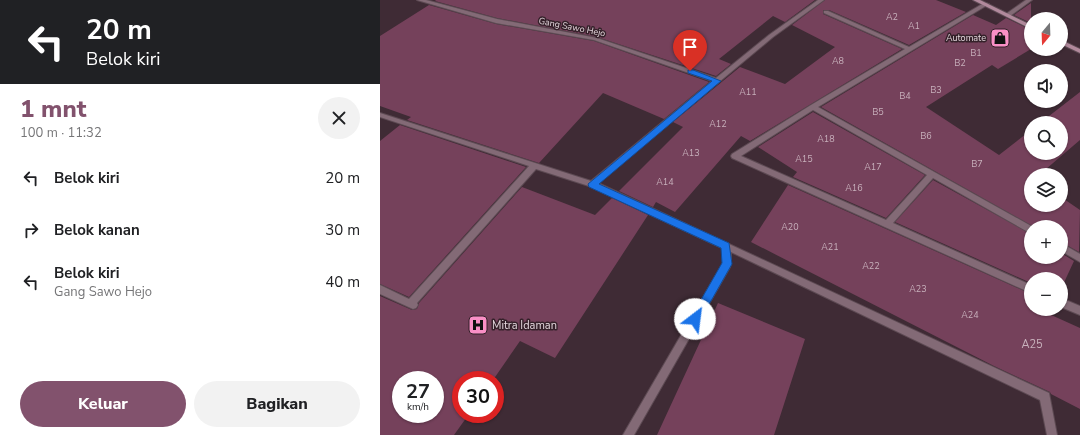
<!DOCTYPE html>
<html lang="id">
<head>
<meta charset="utf-8">
<style>
	:root { --surface:#fff; --page:#f2f2f2; --text:#202124; --muted:#757577; --accent:#82526d }
	body { margin:0; font-family:"Nunito Sans",sans-serif; background:var(--page); color:var(--text); height:100vh; display:flex; flex-direction:column; font-size:15px; white-space:nowrap }
	* { box-sizing:border-box; margin:0 }
	p { font-size:13px; color:var(--muted) }
	.icon { flex:none; width:22px; height:22px; fill:none; stroke:currentColor; stroke-width:2; stroke-linecap:round; stroke-linejoin:round }
	.map { position:relative; flex:1; overflow:hidden }
	.side { display:flex; flex-direction:column; background:var(--surface); width:380px }
	.side>* { flex:none }
	.guide { background:#202124; color:#fff; overflow:hidden }
	.needle { width:26px; rotate:199deg }
	.tools { position:absolute; left:644px; top:12px; display:grid; gap:8px }
	.tools a { display:grid; place-items:center; width:44px; height:44px; border-radius:50%; background:var(--surface); box-shadow:0 1px 3px #0004; font-size:20px }
	.speed { position:absolute; left:12px; top:371px; display:flex; gap:8px; font-size:20px; font-weight:700; text-align:center }
	.speed>* { display:grid; place-content:center; width:52px; height:52px; border-radius:50%; background:var(--surface); box-shadow:0 1px 3px #0004; line-height:1 }
	.speed small { font-size:10px; font-weight:400 }
	.speed .limit { border:6px solid #d22; background:#fff; color:#111 }
	.pin { position:absolute; display:grid; place-items:center; width:34px; height:34px; color:#fff; margin:-41px -17px; border-radius:50% 50% 50% 0; rotate:-45deg; box-shadow:0 0 4px #0007 }
	.pin .icon { rotate:45deg }
	.me { position:absolute; width:44px; margin:-22px; rotate:30deg; stroke-linejoin:round; filter:drop-shadow(0 0 3px #0008) }
	.turn { display:flex; align-items:center; gap:14px; height:84px; padding:0 20px; font-size:18px }
	.turn .icon { width:52px; height:52px; stroke-width:2.5 }
	.turn b { display:block; font-size:28px; line-height:34px }
	.round { display:grid; place-items:center; flex:none; width:42px; height:42px; border-radius:21px; background:var(--page) }
	.head { display:flex; align-items:center; justify-content:space-between; height:68px; padding:0 20px }
	h1 { font-size:24px; font-weight:800; line-height:30px; color:var(--accent) }
	.primary-button { display:flex; gap:8px; margin-top:auto; padding:8px 20px }
	.primary-button a { flex:1; height:46px; border-radius:24px; background:var(--accent); color:#fff; font-size:16px; font-weight:800; line-height:46px; text-align:center }
	.primary-button a+a { background:var(--page); color:var(--text) }
	ul { padding:0; list-style:none }
	li { display:flex; align-items:center; gap:12px; height:52px; padding:0 20px }
	li div { flex:1 }
	li b { display:block; font-size:15px }
	li em { font-style:normal }
	main { display:flex; flex:1; min-height:0 }
	.map>svg:first-child { display:block }
</style>
</head>
<body>
<main>
<section class="side">
<div class="guide">
<div class="turn"><svg class="icon" aria-label="left" viewBox="0 0 24 24"><path d="M17 20v-9H6M10 6l-5 5 5 5"/></svg><div><b>20 m</b>Belok kiri</div></div>
</div>
<div class="head"><div><h1>1 mnt</h1><p>100 m · 11:32</p></div><a class="round"><svg class="icon" aria-label="close" viewBox="0 0 24 24"><path d="M6 6l12 12M18 6L6 18"/></svg></a></div>
<ul>
<li><svg class="icon" aria-label="left" viewBox="0 0 24 24"><path d="M17 20v-9H6M10 6l-5 5 5 5"/></svg><div><b>Belok kiri</b></div><em>20 m</em></li>
<li><svg class="icon" aria-label="right" viewBox="0 0 24 24"><path d="M7 20v-9h11M14 6l5 5-5 5"/></svg><div><b>Belok kanan</b></div><em>30 m</em></li>
<li><svg class="icon" aria-label="left" viewBox="0 0 24 24"><path d="M17 20v-9H6M10 6l-5 5 5 5"/></svg><div><b>Belok kiri</b><p>Gang Sawo Hejo</p></div><em>40 m</em></li>
</ul>
<div class="primary-button"><a>Keluar</a><a>Bagikan</a></div>
</section>
<div class="map">
<svg width="700" height="435" viewBox="0 0 700 435">
	<rect width="100%" height="100%" fill="#3f2b35"/>
	<!-- building -->
	<path fill="#75415b" fill-rule="evenodd" d="M56,0H435L405,22L393,16L339,59L351,64L336,76L217,37L117,18L55,1Z
		M445,0H556L586,12L529,45L449,10H443V14L522,49L370,141L361,136L295,212L276,202L273,207L239,191L303,127L293,122L360,67L405,84L455,47L412,25Z
		M651,3V23L634,15Z
		M49,5L116,24L214,41L329,82L284,119L223,93L159,163L27,120L31,117L0,106V36Z
		M593,15L616,25L626,18L651,30V49L618,69L612,65L546,107L619,155L651,130V153H681V123H660L700,92V140L659,175H651V205H681V197L700,210L699,252L681,242V227H654L441,107Z
		M433,112L545,175L506,218L413,177L417,172L378,147Z
		M20,125L146,167L29,297L0,284V141Z
		M553,180L651,234V257H681V253L694,261L681,289V279H651V283L515,222Z
		M408,185L651,294V309H672L669,314L700,328V409L671,394L670,392L614,366L371,242Z
		M142,187L215,215L232,198L268,215L175,358L140,341L113,380H81V414H89L74,435H0V296L32,310L37,309L39,303ZM21,380H55V414H21Z
		M338,303L425,339L394,435H277Z"/>
	<g fill="none" stroke-linecap="round" stroke-linejoin="round">
		<!-- service casing -->
		<g stroke="#5d4a53" stroke-width="2">
			<path id="service" d="M646,0H652L630,16H626V14Z"/>
		</g>
		<!-- minor casing -->
		<g stroke="#5d4a53" stroke-width="2">
			<path id="minor" d="M37,0H46L117,19L217,38L336,78L389,35L438,0H444L393,37L218,183L669,393L677,435H667L660,400L351,252V264L350,267L254,435H243L343,263L342,248L209,186L156,169L37,303L38,305L36,308L33,309L0,294V285L29,299L149,166L0,117V113L211,181L332,81L214,40L116,23Z
				M604,3L609,4L438,107L653,227H651V233L648,232L553,178L513,223L651,285V293L352,158L351,156L352,154L431,105L525,49L444,13V11H448L529,47ZM433,110L547,175L506,220L361,156Z
				M681,243L700,254V262L681,251Z
				M681,298L700,306V315L681,307Z"/>
		</g>
		<!-- secondary casing -->
		<g stroke="#5d4a53" stroke-width="2">
			<path id="secondary" d="M593,0H600L651,25V29Z
				M681,40L700,49V53L681,44Z"/>
		</g>
		<!-- service -->
		<use href="#service" fill="#836a76" fill-rule="evenodd"/>
		<!-- minor -->
		<use href="#minor" fill="#836a76" fill-rule="evenodd"/>
		<!-- secondary -->
		<use href="#secondary" fill="#b1899c" fill-rule="evenodd"/>
	</g>
	<!-- route -->
	<path fill="#1a73e8" stroke="#114b97" d="M308,70H313L341,81L219,184L349,243L352,264L319,322L315,324L311,322L310,319L342,263L341,248L209,187L208,184L332,81L308,73Z"/>
	<!-- icons -->
	<defs>
		<g id="shop-square" transform="scale(1)"><rect x="-9" y="-9" width="18" height="18" rx="4" fill="#fa8fc6" stroke="#35212a"/><path d="M-5-2.5h2.3a2.7 3.5 0 0 1 5.4 0H5L5.5 6h-11ZM-1.5-2.5h3a1.5 2.3 0 0 0-3 0Z" fill="#111"/></g>
		<g id="hospital-square" transform="scale(1)"><rect x="-9" y="-9" width="18" height="18" rx="4" fill="#fa8fc6" stroke="#35212a"/><path d="M-5-5h3v3.5h4V-5h3V5h-3V1.5h-4V5h-3Z" fill="#111"/></g>
	</defs>
	<g fill-rule="evenodd">
		<use href="#shop-square" x="620" y="38"/>
		<use href="#hospital-square" x="98" y="325"/>
	</g>
	<g text-anchor="middle" dominant-baseline="central" stroke-width="3" stroke-linejoin="round" paint-order="stroke">
		<!-- number labels -->
		<g font-size="9" fill="#c8b1bc">
			<text x="512" y="17">A2</text>
			<text x="534" y="26">A1</text>
			<text x="596" y="53">B1</text>
			<text x="458" y="61">A8</text>
			<text x="580" y="63">B2</text>
			<text x="556" y="90">B3</text>
			<text x="368" y="92">A11</text>
			<text x="525" y="96">B4</text>
			<text x="498" y="112">B5</text>
			<text x="338" y="124">A12</text>
			<text x="546" y="136">B6</text>
			<text x="446" y="139">A18</text>
			<text x="311" y="153">A13</text>
			<text x="424" y="159">A15</text>
			<text x="597" y="164">B7</text>
			<text x="493" y="167">A17</text>
			<text x="285" y="182">A14</text>
			<text x="474" y="188">A16</text>
			<text x="410" y="227">A20</text>
			<text x="450" y="247">A21</text>
			<text x="491" y="266">A22</text>
			<text x="538" y="289">A23</text>
			<text x="590" y="315">A24</text>
		</g>
		<!-- far-street labels -->
		<g font-size="9" fill="#e3d6dc" stroke="#35212a">
			<text transform="translate(192 27) rotate(11)">Gang Sawo Hejo</text>
		</g>
		<!-- far-poi labels -->
		<g font-size="9" fill="#e3d6dc" stroke="#35212a" text-anchor="end">
			<text x="606" y="38">Automate</text>
		</g>
		<!-- poi labels -->
		<g font-size="11" fill="#e3d6dc" stroke="#35212a" text-anchor="start">
			<text x="112" y="325">Mitra Idaman</text>
		</g>
		<!-- near-number labels -->
		<g font-size="11" fill="#c8b1bc">
			<text x="652" y="344">A25</text>
		</g>
	</g>
</svg>
<div class="tools">
<a><svg class="needle" viewBox="-14 -14 28 28"><path d="M0-13l5 13h-10z" fill="#e53935"/><path d="M0 13l5-13h-10z" fill="#757577"/></svg></a>
<a><svg class="icon" aria-label="sound" viewBox="0 0 24 24"><path d="M4 9h4l5-4v14l-5-4H4zM17 9q2 3 0 6"/></svg></a>
<a><svg class="icon" aria-label="search" viewBox="0 0 24 24"><circle cx="10" cy="10" r="6"/><path d="M15 15l6 6"/></svg></a>
<a><svg class="icon" aria-label="layers" viewBox="0 0 24 24"><path d="M12 4l9 5-9 5-9-5zM3 14l9 5 9-5"/></svg></a>
<a>+</a>
<a>−</a>
</div>
<div class="speed"><div>27<small>km/h</small></div><div class="limit">30</div></div>
<div class="pin" style="left:310px;top:71px;background:#d93025"><svg class="icon" aria-label="arrive" viewBox="0 0 24 24"><path d="M6 21V4h12l-3 4 3 4H6"/></svg></div>
<svg class="me" style="left:315px;top:319px" viewBox="-20 -20 40 40"><circle r="19" fill="#fff"/><path d="M0-13L10 11 0 6-10 11z" fill="#1a73e8"/></svg>
</div>
</main>
</body>
</html>
